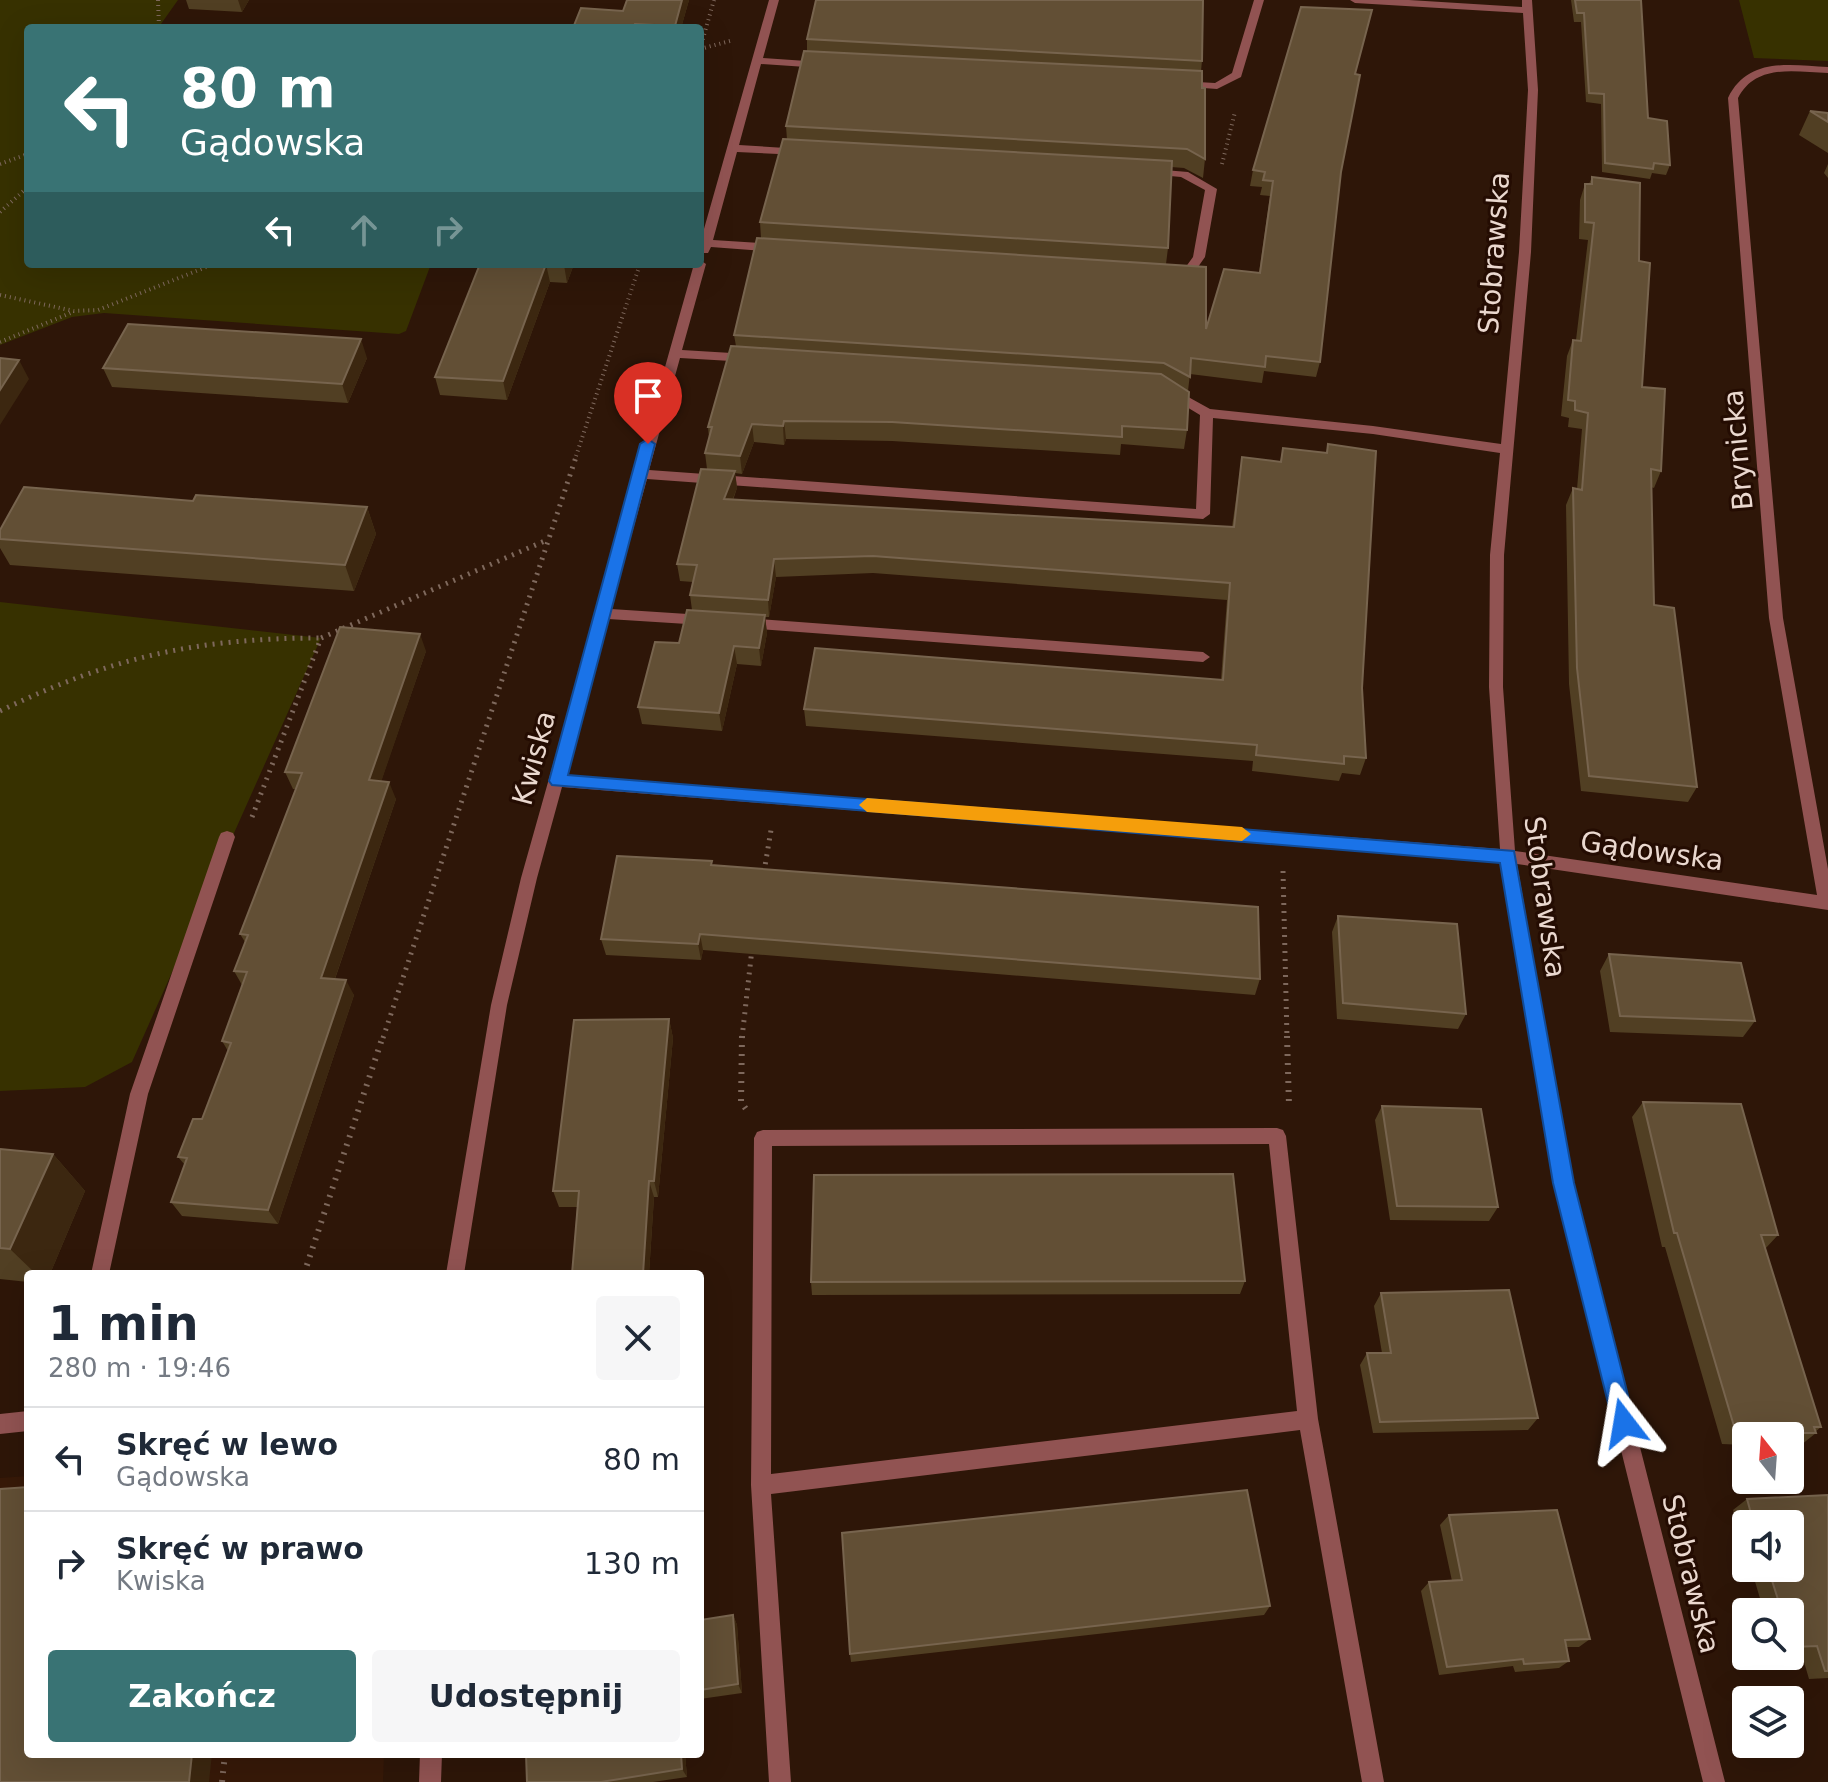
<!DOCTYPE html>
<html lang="pl">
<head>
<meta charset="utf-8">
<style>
	:root { --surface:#fff; --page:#f6f6f7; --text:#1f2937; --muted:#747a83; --line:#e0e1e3; --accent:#397374 }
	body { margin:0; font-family:"DejaVu Sans",sans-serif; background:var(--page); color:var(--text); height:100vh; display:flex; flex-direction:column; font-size:30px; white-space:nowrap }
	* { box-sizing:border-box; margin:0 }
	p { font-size:26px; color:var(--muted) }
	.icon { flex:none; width:44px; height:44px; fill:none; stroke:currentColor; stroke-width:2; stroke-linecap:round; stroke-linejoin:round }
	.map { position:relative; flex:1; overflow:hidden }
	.drawer { position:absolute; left:24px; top:1270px; width:680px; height:488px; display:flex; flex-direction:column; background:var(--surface); border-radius:8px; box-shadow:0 8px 32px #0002 }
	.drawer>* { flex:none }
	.hud { position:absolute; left:24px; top:24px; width:680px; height:244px; border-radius:8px; box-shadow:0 8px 32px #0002; background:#397374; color:#fff; overflow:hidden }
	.needle { width:52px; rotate:343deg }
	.controls { position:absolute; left:1732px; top:1422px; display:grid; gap:16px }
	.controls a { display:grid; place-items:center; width:72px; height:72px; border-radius:8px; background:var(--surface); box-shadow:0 8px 32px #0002; font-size:40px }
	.pin { position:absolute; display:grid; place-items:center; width:68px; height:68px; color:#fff; margin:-82px -34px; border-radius:50% 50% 50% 0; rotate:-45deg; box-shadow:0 0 8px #0007 }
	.pin .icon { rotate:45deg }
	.me { position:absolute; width:88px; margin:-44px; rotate:346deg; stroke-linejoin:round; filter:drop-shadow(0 0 6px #0008) }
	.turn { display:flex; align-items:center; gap:28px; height:168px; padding:0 24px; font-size:36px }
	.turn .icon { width:104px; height:104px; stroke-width:2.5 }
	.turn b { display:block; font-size:56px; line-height:68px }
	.lanes { display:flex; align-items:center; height:76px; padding:0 24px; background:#0003; justify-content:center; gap:40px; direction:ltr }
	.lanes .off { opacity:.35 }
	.round { display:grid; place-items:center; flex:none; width:84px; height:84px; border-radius:8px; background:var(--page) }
	.headline { display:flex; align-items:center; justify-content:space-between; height:136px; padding:0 24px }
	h1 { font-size:48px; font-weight:700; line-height:60px }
	.button { display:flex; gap:16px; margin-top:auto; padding:16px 24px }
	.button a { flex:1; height:92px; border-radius:8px; background:var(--accent); color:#fff; font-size:32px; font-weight:700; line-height:92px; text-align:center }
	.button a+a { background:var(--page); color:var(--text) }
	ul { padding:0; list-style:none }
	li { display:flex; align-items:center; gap:24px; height:104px; padding:0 24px; border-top:2px solid var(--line) }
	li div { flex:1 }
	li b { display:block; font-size:30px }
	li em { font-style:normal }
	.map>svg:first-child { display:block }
</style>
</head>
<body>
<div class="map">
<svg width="1828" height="1782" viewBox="0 0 1828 1782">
	<rect width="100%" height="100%" fill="#2e1608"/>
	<!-- built -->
	<path fill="#371908" d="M28,1476V1754H384L383,1782H0V1478Z"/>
	<!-- green -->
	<path fill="#373100" d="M0,0H178L161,24L264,28H28V264H431L406,331L399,334L104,313L72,317L0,345Z
		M1739,0H1828V61L1754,58Z
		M0,602L321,638L132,1062L85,1087L0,1091Z"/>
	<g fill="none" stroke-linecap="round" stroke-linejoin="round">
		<!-- path-far2 -->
		<path stroke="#7e685c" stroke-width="4" stroke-dasharray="1 4" stroke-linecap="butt" d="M158,0L159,28
			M700,49L730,41
			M700,49L714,0
			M0,164L28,154
			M1222,164L1235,112
			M0,212L28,187
			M0,295L74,311L98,310L214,264
			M0,342L73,312
			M576,456L640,264"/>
		<!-- path-far1 -->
		<path stroke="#7e685c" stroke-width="5" stroke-dasharray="2 6" stroke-linecap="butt" d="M0,711C112,657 197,638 321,638
			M252,817L321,638L547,540
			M1283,871L1287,1038
			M764,872L771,830
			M383,1038L577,454
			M742,1038L752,949"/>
		<!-- path -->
		<path stroke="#7e685c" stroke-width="6" stroke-dasharray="2 7" stroke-linecap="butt" d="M742,1036L741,1102L746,1109
			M1287,1036L1289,1105
			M304,1274L383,1036
			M222,1782L225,1754"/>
		<!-- service -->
		<path fill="#915352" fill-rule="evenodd" d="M227,831L233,833L235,837L148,1094L109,1274H91L130,1094L219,837L221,833Z"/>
		<!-- minor -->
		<path fill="#915352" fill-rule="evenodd" d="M769,0H779L763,58L821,62L826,65L821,68L761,64L739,145L801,149L807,152L801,155L737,152L713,240L776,244L782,248L776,252L711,247L708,253H700V243Z
			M1254,0H1264L1241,77L1217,89L1176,86L1175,84L1180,81L1215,83L1232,73Z
			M1350,0H1409L1522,7V0H1532L1538,90L1531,252L1504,555L1503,687L1515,851L1817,895L1769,618L1728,98C1748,57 1789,65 1828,67V73C1795,72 1756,63 1738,98L1783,618L1828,869V910L1517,864L1573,1183L1725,1782H1703L1555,1183L1501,862L562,787L537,878L507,1005L464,1274H446L491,1005L521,878L634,477L632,474L636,470L694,264H700V260L706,264L682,350L748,354L754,358L748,362L680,358L649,470L1196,509L1200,415L1167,395L1166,392L1172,388L1210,409L1373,426L1501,444L1519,252L1528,90L1523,13L1355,3ZM1213,418L1373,434L1500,453L1490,555L1489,687L1500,849L565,776L608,619L703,625L710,620L703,615L611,609L647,479L1203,519L1210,514Z
			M1152,169L1188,172L1217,189L1205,257L1193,274L1174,278L1168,274L1185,268L1193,257L1205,190L1181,177L1148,174V170Z
			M746,618L1203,652L1210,657L1203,662L746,628L739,623Z
			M1277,1128L1283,1130L1286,1136L1318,1419L1384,1782H1362L1300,1430L771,1494L791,1782H769L751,1485L754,1138L757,1132L763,1130ZM1269,1144L1297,1411L771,1474L772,1146Z
			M28,1411V1431L0,1434V1414Z
			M420,1754H442L441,1782H419Z"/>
	</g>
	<!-- wall -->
	<path fill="#513f23" d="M186,0H249L242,12L189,9Z
		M627,0H689L681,28H573L623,11Z
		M1571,0H1641L1648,118L1670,165L1666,175L1652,173L1650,179L1602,172L1601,104L1586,102L1581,22H1574Z
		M1372,10L1355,74L1341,172L1320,362L1316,377L1264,371L1262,383L1190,374L1188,391L1187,430L1184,449L1121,444L1120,455L892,441L786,439L784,445L754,442L742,474L735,473L737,488L733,500L1232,527L1242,457L1280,462L1283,448L1326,453L1328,444L1362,688L1366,758L1360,775L1342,773L1339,781L1252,771L1253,761L806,726L804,709L1221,679L1227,600L873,573L776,577L769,617H765L767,633L761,666L737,664L722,731L642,724L638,707L679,643L692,610L690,595L693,582L680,581L677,564L707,469L705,453L709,438L708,427L736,346L734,335L761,238L760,222L787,140L786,126L807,51V39L1202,61L1201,71L1205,159L1203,178L1184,168L1171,167L1168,248L1166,264L1206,329L1259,273L1270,196L1260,195L1262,187L1250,186L1253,170Z
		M1810,111L1828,113V153L1799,135Z
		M1828,164V178L1824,173Z
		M1592,177L1639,261L1642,387L1661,471L1654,488L1651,487L1654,605L1697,787L1688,802L1581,791L1569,684L1566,505L1573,488L1577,489L1582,429L1568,427L1569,418L1561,416L1567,356L1573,340H1576L1588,240L1579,239L1580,200L1585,184H1589Z
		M480,264H574L567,283L550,282L507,400L440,395L435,377Z
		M367,358L348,403L112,387L103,368Z
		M367,507L376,534L354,591L10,565L0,548V530Z
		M426,651L381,781L396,799L335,979L354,995L278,1224L182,1216L171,1202L185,1165L178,1157L202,1119L228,1051L222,1041L242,985L234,971L245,942L240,934L296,789H293L285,772Z
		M712,865L1260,979L1255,995L703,950L701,960L606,955L601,939Z
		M1338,916L1466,1014L1458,1029L1337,1019L1332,932Z
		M1609,954L1755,1021L1743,1037L1610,1032L1600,971Z
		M669,1019L673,1038L658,1197H654L649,1274H572L577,1207H559L553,1191Z
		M1643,1102L1778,1235L1765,1249L1821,1427L1815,1432L1816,1433L1801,1445H1790V1436H1746V1445L1722,1444L1665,1247H1662L1632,1117Z
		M1382,1106L1498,1207L1489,1221L1390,1220L1375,1120Z
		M0,1149L53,1154L85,1191L50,1274H28V1282L0,1279Z
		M1245,1281L1240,1294L812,1295L811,1282Z
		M1381,1293L1538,1418L1528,1430L1373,1433L1360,1365L1367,1353H1382L1374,1306Z
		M1828,1495V1678L1809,1679L1802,1655H1790V1612H1764L1751,1568H1790V1524H1746V1553L1733,1510L1747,1499Z
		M1449,1515L1590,1639L1579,1647H1567L1569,1661L1559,1668L1515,1672L1513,1666L1439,1675L1421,1591L1429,1582L1452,1581L1440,1525Z
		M1270,1606L1264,1615L851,1662L850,1654Z
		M733,1615L737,1625L742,1693L700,1699V1620Z
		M526,1754H685L687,1777L653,1782H527Z"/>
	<!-- shaded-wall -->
	<path fill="#3c2710" d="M238,0H249L242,12Z
		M682,0H689L681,28H675Z
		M546,264L550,282L507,400L503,381Z
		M564,264H574L567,283L564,265Z
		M361,339L367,358L348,403L342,384Z
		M19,360L29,379L0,425V390Z
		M784,421L786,439L784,445L783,426Z
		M752,424L754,442L742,474L740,456Z
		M735,471L737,488L726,516L724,499Z
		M367,507L376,534L354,591L345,565Z
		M774,559L776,577L769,617L768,600Z
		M765,615L767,633L761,666L759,648Z
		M420,634L426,651L376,797L369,780Z
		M734,646L737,664L722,731L719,713Z
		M389,782L396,799L330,993L321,978Z
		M700,934L703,950L701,960L698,944Z
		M346,980L354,995L278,1224L268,1210Z
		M669,1019L673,1038L658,1197L654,1181Z
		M53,1154L85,1191L50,1274H36L10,1249Z
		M649,1181L654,1197L649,1274H643Z
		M733,1615L737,1625L742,1693L738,1684Z
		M192,1754H212L209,1782H189Z
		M681,1754H685L687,1777L682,1769Z"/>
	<!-- building -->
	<path fill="#624f35" stroke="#77644e" stroke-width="2" d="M627,0H682L675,26L635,24L634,28H573L581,8L623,11Z
		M816,0H1203L1202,61L807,39Z
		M1575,0H1641L1648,118L1667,121L1670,165L1654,163L1653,169L1605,163L1604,94L1589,93L1584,13H1577Z
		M1301,7L1372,10L1355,74L1360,75L1341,172L1320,362L1266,356L1265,367L1191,358L1190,377L1164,363L734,335L757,238L1206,267V329L1224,269L1260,273L1273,181L1263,180L1265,172L1253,170Z
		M804,51L1202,71V88H1205V159L1187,149L786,126Z
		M1810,111L1828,113V122Z
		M783,139L1172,161L1168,248L760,222Z
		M1592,177L1640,183L1639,261L1650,263L1642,387L1665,389L1661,471L1651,469L1654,605L1674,608L1697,787L1589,776L1577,668L1573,488L1582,490L1588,413L1575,410V401L1568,400L1573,340L1581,341L1594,223L1585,222V184H1592Z
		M480,264H546L503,381L435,377Z
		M128,324L361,339L342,384L103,368Z
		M731,346L1161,374L1189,392L1187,430L1122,426V437L892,422L784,421L783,426L752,424L740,456L705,453L712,427H708Z
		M0,358L19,360L0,390Z
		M1328,444L1376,451L1362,688L1366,758L1344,756V764L1256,755L1257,745L804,709L815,648L1223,680L1230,583L873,556L774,559L768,600L690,595L697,565L677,564L701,469L735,471L724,499L1234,527L1242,457L1281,462L1283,448L1327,453Z
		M24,487L193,501L196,495L367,507L345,565L0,539V530Z
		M687,610L765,615L759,648L734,646L719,713L638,707L655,642L679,643Z
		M340,627L420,634L369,780L389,782L321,978L346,980L268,1210L171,1202L187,1158L178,1157L193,1119H202L231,1043L222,1041L247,972L234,971L248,935L240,934L302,773L285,772Z
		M617,856L712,861L711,865L1258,907L1260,979L700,934L698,944L601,939Z
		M1338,916L1457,924L1466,1014L1343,1003Z
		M1609,954L1741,963L1755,1021L1620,1016Z
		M669,1019L654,1181H649L643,1274H572L579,1191H553L574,1020Z
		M1643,1102L1741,1104L1778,1235H1761L1821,1427H1814L1816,1433H1736L1677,1233H1674Z
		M1382,1106L1481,1109L1498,1207L1397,1206Z
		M0,1149L53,1154L10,1249L0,1248Z
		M1233,1174L1245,1281L811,1282L814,1175Z
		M1509,1290L1538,1418L1380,1422L1367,1353H1391L1381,1293Z
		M28,1487V1754H192L189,1782H0V1489Z
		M1247,1490L1270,1606L850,1654L842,1533Z
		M1828,1495V1671H1825L1817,1646L1793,1647L1790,1638V1612H1782L1768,1568H1790V1524H1754L1747,1499Z
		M1557,1510L1590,1639L1565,1640L1569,1661L1524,1664L1523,1659L1447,1667L1429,1582L1462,1580L1449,1515Z
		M733,1615L738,1684L700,1690V1620Z
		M526,1754H681L682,1769L601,1782H527Z"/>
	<!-- route -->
	<path fill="#1a73e8" stroke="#114b97" stroke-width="2" d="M648,439L655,444L568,775L1514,851L1574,1183L1635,1423L1632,1431L1624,1434L1616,1431L1613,1423L1553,1183L1500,863L552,785L549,781L640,444Z"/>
	<!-- slow -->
	<path fill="#f59e0b" d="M867,798L1242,827L1251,834L1242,841L867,812L859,805Z"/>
	<g text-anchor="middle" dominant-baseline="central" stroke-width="6" stroke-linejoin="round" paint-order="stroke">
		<!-- street labels -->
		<g font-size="28" fill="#ead8cf" stroke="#240c02">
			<text transform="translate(1494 253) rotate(-86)">Stobrawska</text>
			<text transform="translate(1738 450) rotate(-95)">Brynicka</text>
			<text transform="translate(534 758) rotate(-75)">Kwiska</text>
			<text transform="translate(1652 851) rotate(8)">Gądowska</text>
			<text transform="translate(1545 897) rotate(82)">Stobrawska</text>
			<text transform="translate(1691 1574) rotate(76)">Stobrawska</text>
		</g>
	</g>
</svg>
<div class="controls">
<a><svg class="needle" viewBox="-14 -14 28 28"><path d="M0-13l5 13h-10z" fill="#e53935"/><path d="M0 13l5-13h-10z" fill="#747a83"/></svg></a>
<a><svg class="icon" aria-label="sound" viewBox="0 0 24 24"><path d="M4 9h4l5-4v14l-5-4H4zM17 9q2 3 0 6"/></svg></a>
<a><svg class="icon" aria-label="search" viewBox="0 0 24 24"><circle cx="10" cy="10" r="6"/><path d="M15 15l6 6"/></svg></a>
<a><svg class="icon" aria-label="layers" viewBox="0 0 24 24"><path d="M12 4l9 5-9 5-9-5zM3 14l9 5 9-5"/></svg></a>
</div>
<div class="pin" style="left:648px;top:444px;background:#d93025"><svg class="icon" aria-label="arrive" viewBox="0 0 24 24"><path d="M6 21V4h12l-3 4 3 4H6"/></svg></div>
<svg class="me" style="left:1624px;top:1423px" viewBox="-20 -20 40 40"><path d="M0-17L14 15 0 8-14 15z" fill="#1a73e8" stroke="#fff" stroke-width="4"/></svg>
<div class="hud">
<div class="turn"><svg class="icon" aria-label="left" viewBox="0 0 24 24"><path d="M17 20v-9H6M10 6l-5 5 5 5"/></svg><div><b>80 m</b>Gądowska</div></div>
<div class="lanes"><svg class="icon" aria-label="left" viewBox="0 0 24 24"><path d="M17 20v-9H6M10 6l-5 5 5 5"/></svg><svg class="icon off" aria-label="ahead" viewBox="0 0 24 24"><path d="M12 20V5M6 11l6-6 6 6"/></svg><svg class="icon off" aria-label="right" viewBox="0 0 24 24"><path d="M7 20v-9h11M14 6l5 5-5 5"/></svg></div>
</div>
<section class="drawer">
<div class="headline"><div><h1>1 min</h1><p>280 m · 19:46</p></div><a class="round"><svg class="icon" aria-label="close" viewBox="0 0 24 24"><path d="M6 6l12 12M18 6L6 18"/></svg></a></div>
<ul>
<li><svg class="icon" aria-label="left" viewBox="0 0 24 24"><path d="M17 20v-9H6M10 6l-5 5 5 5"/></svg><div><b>Skręć w lewo</b><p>Gądowska</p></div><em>80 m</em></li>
<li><svg class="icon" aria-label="right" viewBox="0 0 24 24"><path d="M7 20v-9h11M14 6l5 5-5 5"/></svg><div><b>Skręć w prawo</b><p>Kwiska</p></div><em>130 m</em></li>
</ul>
<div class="button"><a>Zakończ</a><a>Udostępnij</a></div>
</section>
</div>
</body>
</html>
